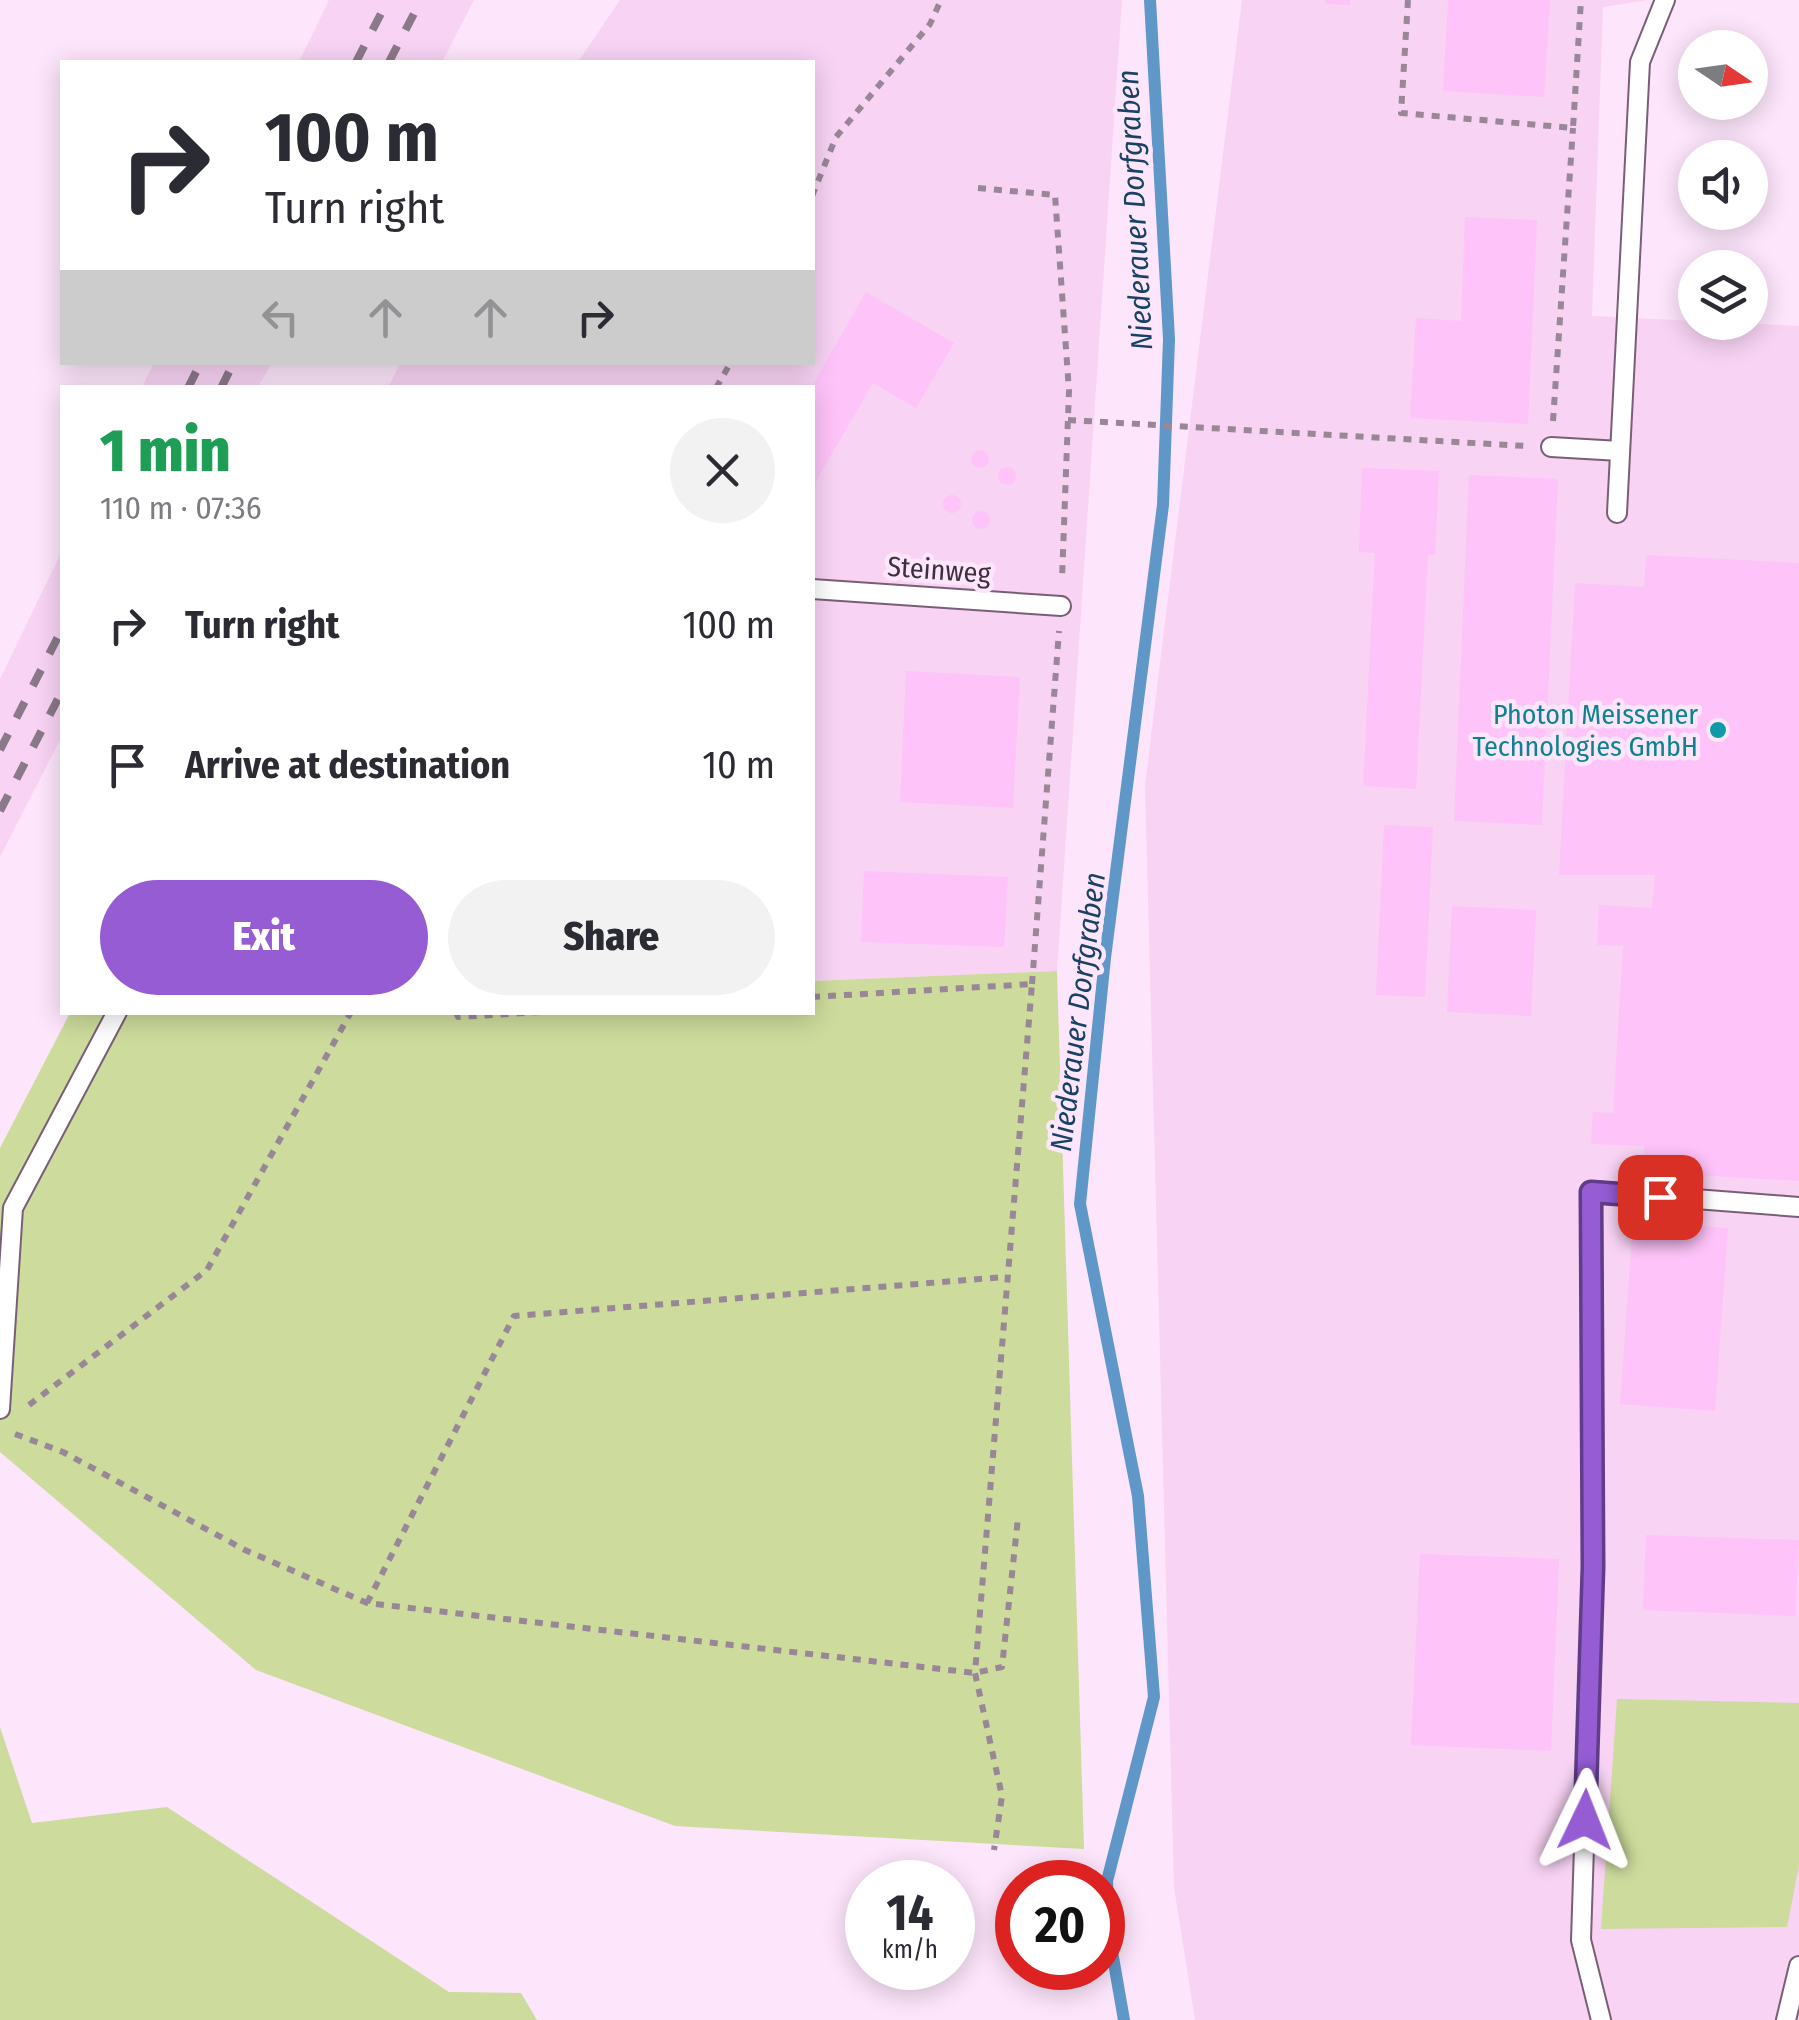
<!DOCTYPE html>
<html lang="en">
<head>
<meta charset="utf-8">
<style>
	:root { --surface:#fff; --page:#f2f2f3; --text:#2b2b33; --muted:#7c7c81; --accent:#955cd4 }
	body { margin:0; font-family:"Fira Sans Condensed",sans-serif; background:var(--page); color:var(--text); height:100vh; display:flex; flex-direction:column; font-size:38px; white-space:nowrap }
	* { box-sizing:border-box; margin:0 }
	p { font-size:32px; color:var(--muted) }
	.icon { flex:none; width:55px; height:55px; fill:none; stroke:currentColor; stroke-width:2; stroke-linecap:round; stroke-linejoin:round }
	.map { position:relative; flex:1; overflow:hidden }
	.sheet { position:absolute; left:60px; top:385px; width:755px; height:630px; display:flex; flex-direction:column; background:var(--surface); border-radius:0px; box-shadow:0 5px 25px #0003 }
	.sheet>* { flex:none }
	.banner { position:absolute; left:60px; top:60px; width:755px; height:305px; border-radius:0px; box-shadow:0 5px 25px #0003; background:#fff; color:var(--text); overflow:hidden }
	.needle { width:65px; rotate:103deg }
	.tools { position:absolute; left:1678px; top:30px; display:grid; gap:20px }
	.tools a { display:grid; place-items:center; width:90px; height:90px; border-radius:50%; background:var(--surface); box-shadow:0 5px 25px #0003; font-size:50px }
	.speed { position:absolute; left:845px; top:1860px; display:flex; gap:20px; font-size:50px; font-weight:700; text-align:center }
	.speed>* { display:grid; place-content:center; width:130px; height:130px; border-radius:50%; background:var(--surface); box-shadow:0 5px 25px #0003; line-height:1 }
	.speed small { font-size:25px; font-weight:400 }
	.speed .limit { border:15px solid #d22; background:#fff; color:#111 }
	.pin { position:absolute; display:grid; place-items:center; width:85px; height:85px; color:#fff; margin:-42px; border-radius:20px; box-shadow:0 5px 15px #0006 }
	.me { position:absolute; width:110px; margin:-55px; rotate:2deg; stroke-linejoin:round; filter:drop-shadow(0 0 8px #0008) }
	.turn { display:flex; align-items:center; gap:35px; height:210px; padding:0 40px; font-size:45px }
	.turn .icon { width:130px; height:130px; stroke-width:2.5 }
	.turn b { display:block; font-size:70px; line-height:85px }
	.lanes { display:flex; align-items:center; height:95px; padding:0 40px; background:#0003; justify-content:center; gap:50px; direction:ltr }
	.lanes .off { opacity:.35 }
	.round { display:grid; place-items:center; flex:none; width:105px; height:105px; border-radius:52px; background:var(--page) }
	.overview { display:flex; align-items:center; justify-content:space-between; height:170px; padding:0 40px }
	h1 { font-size:60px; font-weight:800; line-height:75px; color:#1e9e55 }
	.primary-button { display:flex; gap:20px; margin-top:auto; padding:20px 40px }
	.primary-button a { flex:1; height:115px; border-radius:60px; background:var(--accent); color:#fff; font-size:40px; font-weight:800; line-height:115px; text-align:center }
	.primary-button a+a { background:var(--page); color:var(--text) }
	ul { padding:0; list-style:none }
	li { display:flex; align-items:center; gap:30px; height:140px; padding:0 40px }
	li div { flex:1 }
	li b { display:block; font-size:38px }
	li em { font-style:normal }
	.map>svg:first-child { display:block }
</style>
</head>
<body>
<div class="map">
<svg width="1799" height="2020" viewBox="0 0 1799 2020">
	<rect width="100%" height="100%" fill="#fde5fb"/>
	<!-- built -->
	<path fill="#f8d3f4" d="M329,0H474L442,62H299Z
		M620,0H1122L1057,971L813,981L812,388H388L400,363L812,362V62H578Z
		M1242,0H1648L1603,7L1592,316L1799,326V2020H1195L1174,1887L1145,785Z
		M154,363V362L272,363L258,387H142Z
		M62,551V736L0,857V679Z"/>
	<!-- green -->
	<path fill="#cddb9c" d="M1057,971L1084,1849L675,1826L256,1670L0,1452V1148L70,1013L812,1012L813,981Z
		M1617,1699L1799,1703V1865L1787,1927L1601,1929Z
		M0,1727L32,1823L167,1807L449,1992L521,1993L537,2020H0Z"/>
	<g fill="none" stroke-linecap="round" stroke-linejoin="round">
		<!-- stream -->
		<path stroke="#5e97c8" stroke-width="12" d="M1124,2020L1110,1940L1107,1881L1154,1697L1138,1496L1080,1204L1105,958L1163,505L1169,339L1150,0"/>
	</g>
	<!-- building -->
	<path fill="#fec3f9" d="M1325,0H1350V5L1325,4Z
		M1448,0H1550L1544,97L1443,91Z
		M1465,217L1537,220L1528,424L1410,418L1416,318L1461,321Z
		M866,292L954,343L916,408L873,383L812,488L811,388Z
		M971 459a9 9 0 1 1 18 0a9 9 0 1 1-18 0Z
		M998 476a9 9 0 1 1 18 0a9 9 0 1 1-18 0Z
		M1362,468L1439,471L1435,555H1428L1416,789L1363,786L1375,553L1359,552Z
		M1469,475L1558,479L1542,825L1454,821Z
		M943 504a9 9 0 1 1 18 0a9 9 0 1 1-18 0Z
		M972 520a9 9 0 1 1 18 0a9 9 0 1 1-18 0Z
		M1646,555L1799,563V1181L1643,1172L1644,1146L1591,1144L1593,1112L1613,1113L1623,946L1597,945L1599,905L1652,908L1655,875H1559L1575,583L1644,587Z
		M906,671L1020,677L1013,808L900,802Z
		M1384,825L1433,827L1425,997L1376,995Z
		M864,871L1008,877L1004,947L861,942Z
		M1452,906L1536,910L1531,1016L1447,1012Z
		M1633,1221L1728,1228L1715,1411L1620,1404Z
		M1646,1535L1799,1540L1795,1616L1643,1610Z
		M1420,1554L1559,1559L1551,1751L1411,1745Z"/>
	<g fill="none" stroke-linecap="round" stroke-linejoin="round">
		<!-- lane casing -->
		<g stroke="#795f76" stroke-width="22">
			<path id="lane" d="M1551,447L1620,451
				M1617,513L1640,62L1665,0
				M812,589L1061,606
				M0,1409L13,1208L117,1012
				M1601,2020L1581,1940L1593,1567L1591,1191L1799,1207
				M1786,2020L1799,1966"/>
		</g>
		<!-- path -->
		<path stroke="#998798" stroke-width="6" stroke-dasharray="8 8" stroke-linecap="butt" d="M1408,0L1401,113L1573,128L1581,0
			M978,188L1055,195L1069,391L1062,579
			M812,196L836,137L930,24L941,0
			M716,388L731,362
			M1068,420L1526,446
			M1553,421L1573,128
			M1032,984L1059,631
			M812,997L1032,984L975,1673L1002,1796L994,1850
			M456,1012L458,1017L542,1012
			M29,1405L207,1270L351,1012
			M15,1434L63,1452L245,1550L367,1603L975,1673L1002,1667L1018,1518
			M367,1603L514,1316L1005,1277"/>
		<!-- lane -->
		<use href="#lane" stroke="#fff" stroke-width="18"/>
		<!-- rail -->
		<path stroke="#8a7989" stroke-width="8" stroke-dasharray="18 18" stroke-linecap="butt" d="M356,62L388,0
			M389,62L421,0
			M188,388L201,362
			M221,388L234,362
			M0,750L62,629
			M0,811L62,691"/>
	</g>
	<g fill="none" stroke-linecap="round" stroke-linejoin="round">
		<!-- route casing -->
		<g stroke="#613c8a" stroke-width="25">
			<path id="route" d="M1585,1820L1593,1567L1591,1192L1660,1197"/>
		</g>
		<!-- route -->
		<use href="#route" stroke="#955cd4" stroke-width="18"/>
	</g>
	<!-- markers -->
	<circle fill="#0f9aa8" stroke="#fde5fb" stroke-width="4" cx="1718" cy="730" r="10"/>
	<g text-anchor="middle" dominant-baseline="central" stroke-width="9" stroke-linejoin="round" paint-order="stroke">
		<!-- street labels -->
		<g font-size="28" fill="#3c303b" stroke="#fde5fb">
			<text transform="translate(939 570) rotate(4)">Steinweg</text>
		</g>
		<!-- culture labels -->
		<g font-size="28" fill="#0d838f" stroke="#fde5fb" text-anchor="end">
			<text x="1698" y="714">Photon Meissener<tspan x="1698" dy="32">Technologies GmbH</tspan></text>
		</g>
		<!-- water labels -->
		<g font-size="30" font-style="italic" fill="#184264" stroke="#fde5fb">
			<text transform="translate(1135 210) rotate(-93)">Niederauer Dorfgraben</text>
			<text transform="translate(1078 1012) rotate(-83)">Niederauer Dorfgraben</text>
		</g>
	</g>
</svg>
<div class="tools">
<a><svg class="needle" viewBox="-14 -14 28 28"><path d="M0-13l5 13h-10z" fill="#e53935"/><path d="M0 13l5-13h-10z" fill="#7c7c81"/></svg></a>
<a><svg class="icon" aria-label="sound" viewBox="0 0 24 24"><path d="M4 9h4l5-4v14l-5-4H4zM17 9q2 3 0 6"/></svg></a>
<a><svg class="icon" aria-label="layers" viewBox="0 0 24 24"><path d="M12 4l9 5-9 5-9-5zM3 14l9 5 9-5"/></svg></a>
</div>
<div class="speed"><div>14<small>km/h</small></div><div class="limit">20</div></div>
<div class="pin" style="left:1660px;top:1197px;background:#d93025"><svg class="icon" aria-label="arrive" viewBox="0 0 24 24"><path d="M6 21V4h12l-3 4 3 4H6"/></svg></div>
<svg class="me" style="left:1585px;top:1820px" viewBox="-20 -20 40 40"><path d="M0-17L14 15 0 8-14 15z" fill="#955cd4" stroke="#fff" stroke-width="4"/></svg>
<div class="banner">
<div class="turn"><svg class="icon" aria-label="right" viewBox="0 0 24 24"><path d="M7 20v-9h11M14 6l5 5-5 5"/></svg><div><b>100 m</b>Turn right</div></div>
<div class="lanes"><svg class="icon off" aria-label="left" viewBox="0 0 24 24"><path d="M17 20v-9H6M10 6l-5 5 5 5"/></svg><svg class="icon off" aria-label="ahead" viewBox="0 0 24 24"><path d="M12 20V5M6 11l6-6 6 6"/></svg><svg class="icon off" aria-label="ahead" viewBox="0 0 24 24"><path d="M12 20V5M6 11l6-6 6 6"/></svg><svg class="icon" aria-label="right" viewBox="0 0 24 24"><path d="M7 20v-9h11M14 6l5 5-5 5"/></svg></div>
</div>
<section class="sheet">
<div class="overview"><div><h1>1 min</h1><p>110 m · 07:36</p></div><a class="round"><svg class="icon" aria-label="close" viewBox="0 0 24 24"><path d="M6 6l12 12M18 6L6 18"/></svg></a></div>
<ul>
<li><svg class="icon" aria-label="right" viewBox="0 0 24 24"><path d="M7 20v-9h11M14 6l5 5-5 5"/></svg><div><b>Turn right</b></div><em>100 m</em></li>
<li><svg class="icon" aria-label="arrive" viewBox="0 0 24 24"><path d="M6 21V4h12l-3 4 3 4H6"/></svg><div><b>Arrive at destination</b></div><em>10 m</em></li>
</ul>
<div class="primary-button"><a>Exit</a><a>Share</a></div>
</section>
</div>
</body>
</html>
